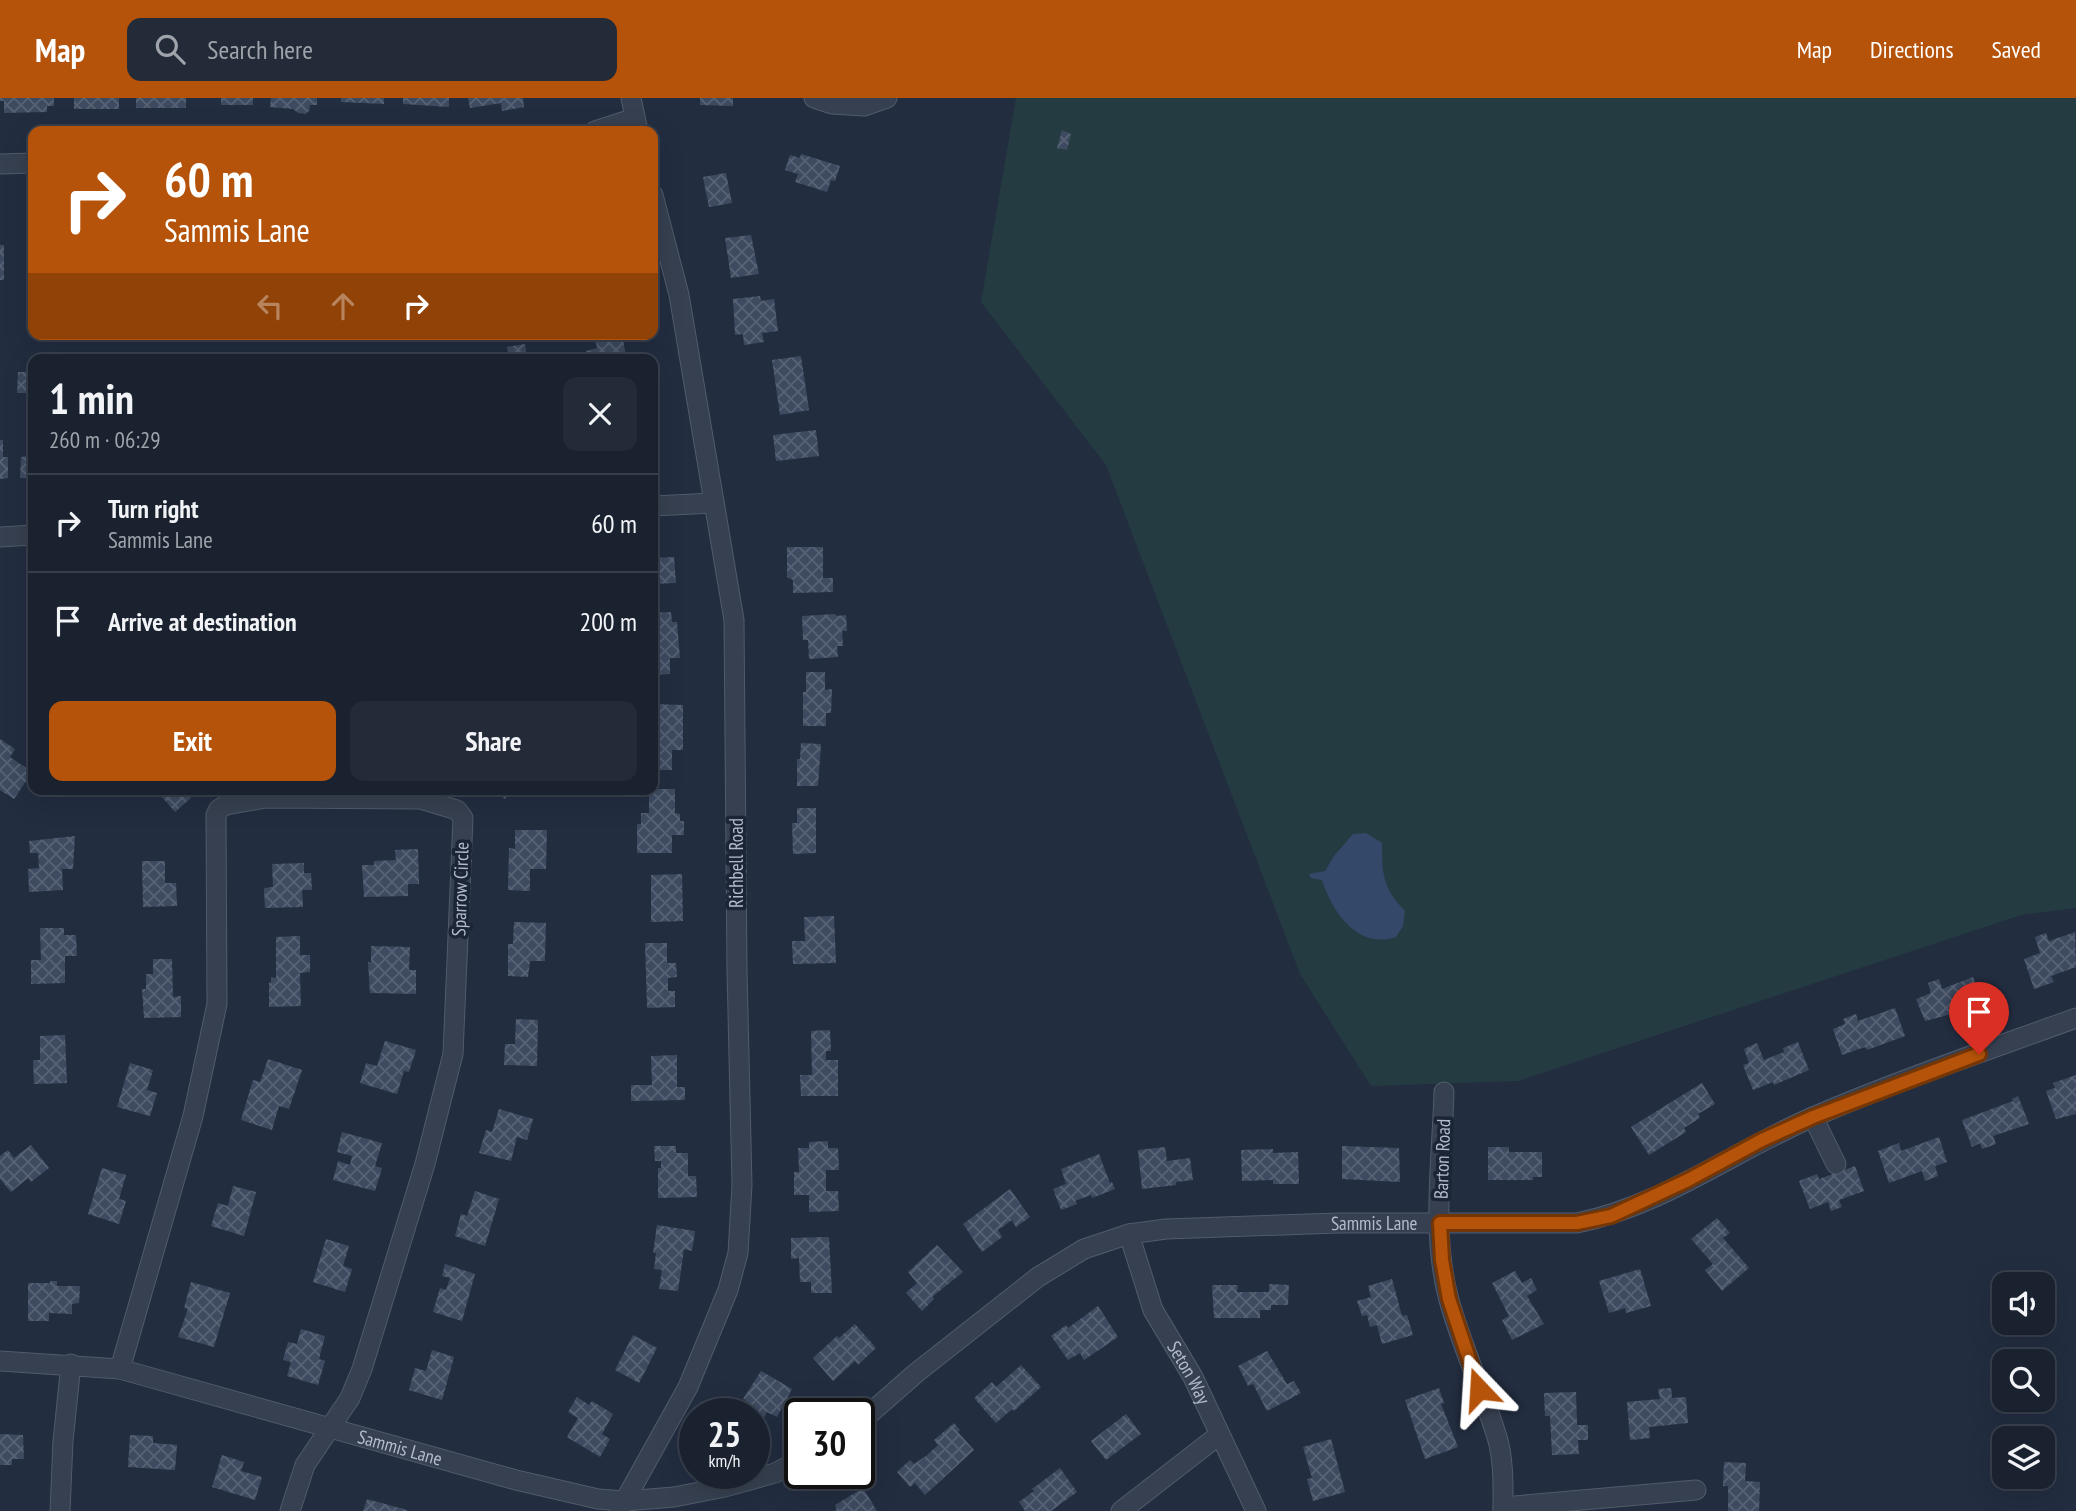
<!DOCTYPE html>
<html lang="en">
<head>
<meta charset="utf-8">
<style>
	:root { --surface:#1a2230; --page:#232a38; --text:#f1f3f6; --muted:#9fa4ab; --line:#383f4c; --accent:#b45309 }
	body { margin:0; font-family:"PT Sans Narrow",sans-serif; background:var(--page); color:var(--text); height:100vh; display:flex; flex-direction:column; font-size:26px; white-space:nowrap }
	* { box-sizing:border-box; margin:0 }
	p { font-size:23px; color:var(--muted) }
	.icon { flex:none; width:38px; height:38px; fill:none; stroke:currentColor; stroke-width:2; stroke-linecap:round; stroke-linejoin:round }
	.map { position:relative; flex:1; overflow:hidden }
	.panel { position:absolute; left:28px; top:256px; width:630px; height:441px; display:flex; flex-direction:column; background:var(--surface); border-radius:14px; box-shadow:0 7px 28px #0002,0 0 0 2px var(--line) }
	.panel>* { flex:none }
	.guide { position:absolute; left:28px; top:28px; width:630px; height:214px; border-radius:14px; box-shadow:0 7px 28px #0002,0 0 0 2px var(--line); background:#b45309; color:#fff; overflow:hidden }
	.controls { position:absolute; left:1992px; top:1174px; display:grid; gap:14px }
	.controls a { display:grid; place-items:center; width:63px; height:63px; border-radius:14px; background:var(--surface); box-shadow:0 7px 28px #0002,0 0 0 2px var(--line); font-size:35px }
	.speed { position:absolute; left:679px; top:1300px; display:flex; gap:14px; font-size:35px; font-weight:700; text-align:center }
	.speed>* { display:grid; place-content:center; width:91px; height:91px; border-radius:50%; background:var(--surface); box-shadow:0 7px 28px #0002,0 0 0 2px var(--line); line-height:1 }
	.speed small { font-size:18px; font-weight:400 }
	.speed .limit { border:4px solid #111; border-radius:10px; background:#fff; color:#111 }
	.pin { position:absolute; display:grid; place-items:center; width:60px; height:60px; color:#fff; margin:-72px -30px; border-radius:50% 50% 50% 0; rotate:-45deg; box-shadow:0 0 7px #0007 }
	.pin .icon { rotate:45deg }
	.me { position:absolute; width:77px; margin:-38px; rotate:340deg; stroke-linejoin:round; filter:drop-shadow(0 0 5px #0008) }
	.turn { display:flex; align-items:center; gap:24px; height:147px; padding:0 21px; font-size:32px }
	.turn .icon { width:91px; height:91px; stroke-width:2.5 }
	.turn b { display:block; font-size:49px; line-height:60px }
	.lanes { display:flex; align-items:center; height:66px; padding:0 21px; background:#0003; justify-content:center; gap:35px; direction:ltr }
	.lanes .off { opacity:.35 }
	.round { display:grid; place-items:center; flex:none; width:74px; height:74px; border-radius:14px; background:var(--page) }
	.head { display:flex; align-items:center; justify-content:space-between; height:119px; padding:0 21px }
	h1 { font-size:42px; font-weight:800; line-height:52px }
	.button { display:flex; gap:14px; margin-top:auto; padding:14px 21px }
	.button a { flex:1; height:80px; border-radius:14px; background:var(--accent); color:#fff; font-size:28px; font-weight:800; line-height:80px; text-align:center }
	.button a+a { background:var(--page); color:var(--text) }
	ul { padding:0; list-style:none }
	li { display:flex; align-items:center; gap:21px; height:98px; padding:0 21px; border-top:2px solid var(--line) }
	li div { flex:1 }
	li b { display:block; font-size:26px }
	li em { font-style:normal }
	header { display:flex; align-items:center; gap:42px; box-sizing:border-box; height:98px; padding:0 35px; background:var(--accent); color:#fff }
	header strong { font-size:33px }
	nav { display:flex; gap:38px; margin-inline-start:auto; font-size:24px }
	.search { width:490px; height:63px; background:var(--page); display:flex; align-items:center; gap:18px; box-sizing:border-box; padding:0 24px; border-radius:14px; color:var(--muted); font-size:26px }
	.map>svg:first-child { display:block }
</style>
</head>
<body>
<header>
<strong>Map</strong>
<div class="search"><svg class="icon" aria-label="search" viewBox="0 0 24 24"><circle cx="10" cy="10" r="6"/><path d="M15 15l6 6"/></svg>Search here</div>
<nav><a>Map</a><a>Directions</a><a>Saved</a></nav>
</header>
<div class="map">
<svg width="2076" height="1413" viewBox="0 0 2076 1413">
	<defs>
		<pattern id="building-cross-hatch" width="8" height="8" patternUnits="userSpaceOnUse" patternTransform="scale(1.75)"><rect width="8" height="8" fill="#3d4a60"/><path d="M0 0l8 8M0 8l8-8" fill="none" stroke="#576275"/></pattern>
	</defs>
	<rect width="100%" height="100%" fill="#222d40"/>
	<!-- green -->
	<path fill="#243c41" d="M1016,0H2076V810L2021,817L1518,983L1371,988L1300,876L1106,367L981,204Z"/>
	<!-- water -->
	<path fill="#344869" d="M1366,735L1382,745C1382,777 1383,790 1405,813L1403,828L1396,839C1358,852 1332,814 1322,782L1311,780L1309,776L1325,773L1334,758L1353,736Z"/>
	<!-- building -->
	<path fill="url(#building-cross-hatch)" d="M0,0H54V8H47V14L4,15V3H0Z
		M74,0H119V11H74Z
		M136,0H186V10H136Z
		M221,0H253V7H221Z
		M271,0H317V7H310L309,13L305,16L298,15L293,11L270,9Z
		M341,0H384V6L341,4Z
		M403,0H449V9L403,6Z
		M468,0H523L524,9L502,13L501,5L470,10Z
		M700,0H733V8L700,7Z
		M1062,32L1071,36L1067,52L1057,50Z
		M801,56L840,68L835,83L831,82L827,94L795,84L798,76L785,72L790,57L800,60Z
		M726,75L732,105L709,109L703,79Z
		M751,137L759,176L731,180L725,140Z
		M0,147H4V182H0Z
		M760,198L761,203L774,201L778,233L762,235L764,244L744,247L743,236L735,237L733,201Z
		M594,236H622L626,258L613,261H588L586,253L597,250Z
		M525,246L527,261H509L507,249Z
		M801,258L809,312L780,317L772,262Z
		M18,274H33V295H17Z
		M816,332L819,358L776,363L773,337Z
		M0,342H3V359H8V380L0,381Z
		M33,350V385H27V380H20L21,359L28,358L27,351Z
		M787,449H823V480H833V494L793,495V482L787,479Z
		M674,459L676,485L653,486V460Z
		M671,514L672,524H677L680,560H670V576L653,577V515Z
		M836,516V518L846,517L847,533H842L843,548H837L838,559L809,561L808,542H803L802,518Z
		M806,574H825V592L832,591L831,615H826V628H803V594H806Z
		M653,606L683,607V652H672V672H653Z
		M0,641L15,651L10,659L32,674L14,701L0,692Z
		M801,645L821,646L818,688H797V661H800Z
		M155,691H187L185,694L191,700L175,714Z
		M494,691H513L505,701Z
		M649,691H675V715L680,716V723H684V737H672V755H637V726H641V715H649Z
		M797,710H816V755L793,756L792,725H797Z
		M515,732H547L546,771H530V793L508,792L509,750L515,751Z
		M75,738L73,771H62L63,792L29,794L28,771L39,770L38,755H30L29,743Z
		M418,751L419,786H408V798L364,799L362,767H374V763L396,762L395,752Z
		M142,763H165V785H176L177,808L143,809Z
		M304,765V775H311L312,792H302L303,809L265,810L264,790L273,789L272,766Z
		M682,776L683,823L651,824V777Z
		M834,818L836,865L793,866L792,843H805L804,819Z
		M514,824L546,825L545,863H530L528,879L508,878V846H513Z
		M40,830H64V837H76L77,858H65V885L31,886V862H41Z
		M2075,834L2076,869L2051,878L2054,884L2034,891L2024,861L2040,855L2035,839L2046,835L2049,843Z
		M300,838V857H310V874L300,875L301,908L269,909V885L271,884V879L276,880V839Z
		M645,845H667V865H676L677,879L668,880V893H675V909L647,910Z
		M371,848L410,849L409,872H416V896L370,895L368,864H371Z
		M153,861H172L173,899L181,898V919L144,920L142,891H146V876H153Z
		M1973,879L1984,908L1964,915L1963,913L1925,923L1916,901L1931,895L1928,885L1939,881L1942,891Z
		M1895,910L1905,938L1867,952L1865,949L1842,957L1833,931L1845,926L1843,921L1856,916L1858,923Z
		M516,921L538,922L537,968L504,967L505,946H515Z
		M830,932L831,953H826V962H838V998H801L800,977H812L811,933Z
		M65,937L67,985L34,986L33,962H40V938Z
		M385,943L416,952L409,974L404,973L397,996L360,985L366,965L377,968Z
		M1798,944L1809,972L1774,987L1773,984L1753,992L1743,967L1749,965L1744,951L1757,945L1764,962L1784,954L1783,950Z
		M677,957V989H685V1002L631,1003V987H652L651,958Z
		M268,961L302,972L289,1011L279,1008L272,1032L241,1022L253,982L260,984Z
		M130,965L153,972L147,992L157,995L150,1018L117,1009Z
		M2076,977V1016L2056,1021L2046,993L2055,990L2053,985Z
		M1702,985L1715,1006L1698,1016L1700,1020L1684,1030L1686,1034L1649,1057L1631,1029Z
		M2018,998L2029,1026L1993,1038L1996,1046L1982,1051L1980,1045L1972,1049L1962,1022L2013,1003L2012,1001Z
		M499,1011L533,1021L527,1042L517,1039L511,1063L479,1055L486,1032L492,1034Z
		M342,1034L382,1045L375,1068L382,1070L375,1093L333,1082L338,1063L350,1067L352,1058L337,1054Z
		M1939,1039L1947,1064L1935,1068L1938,1078L1925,1083L1922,1073L1889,1085L1878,1053L1899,1045L1901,1053Z
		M828,1043V1050H838L839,1072H826V1093H838L839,1113L809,1114V1097H794V1074H799L798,1050H809V1044Z
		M31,1047L49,1070L31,1084L28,1080L11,1094L0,1081V1058L8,1052L14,1060Z
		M654,1048H676V1055H688V1078H696L697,1099L658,1100V1070H661V1063H655Z
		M1342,1048L1399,1050L1400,1084L1342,1081Z
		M1165,1049L1167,1063L1190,1060L1193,1082L1176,1084V1087L1142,1091L1138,1052Z
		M1488,1049H1509V1054H1542V1079H1533V1082H1488Z
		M1273,1051V1055L1298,1054L1299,1086H1273V1082L1242,1083L1241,1052Z
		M1099,1056L1110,1085L1112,1084L1115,1091L1092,1100L1091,1097L1075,1103L1077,1106L1061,1112L1053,1091L1066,1086L1061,1071Z
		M1855,1068L1864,1093L1839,1102L1842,1109L1831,1113L1828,1104L1810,1111L1799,1083L1817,1076L1819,1081Z
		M102,1070L126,1077L119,1101L126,1103L119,1126L88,1116Z
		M233,1088L256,1094L244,1138L211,1128L218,1105L228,1108Z
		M1010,1091L1030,1119L1016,1129L1012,1122L998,1132L1002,1139L982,1154L963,1126Z
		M475,1093L499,1101L485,1148L455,1138L461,1116L467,1118Z
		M1717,1120L1730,1135L1723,1140L1749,1170L1722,1193L1705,1172L1713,1166L1691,1141Z
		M657,1127L695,1133L692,1153L684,1151L678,1193L659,1191L662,1172L654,1171L656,1155H653Z
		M829,1139L832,1195H811V1184H800L799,1160L791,1161V1140Z
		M326,1141L349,1148L343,1168L352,1171L345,1194L313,1184Z
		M937,1147L963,1174L932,1199L934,1201L922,1213L906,1195L917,1185L908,1174Z
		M445,1166L475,1176L462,1223L433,1214L440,1190L446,1192L450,1180L442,1178Z
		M1640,1171L1651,1208L1626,1215L1625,1210L1609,1215L1599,1183Z
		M1515,1173L1522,1185L1531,1180L1537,1192L1527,1198L1544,1226L1512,1242L1502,1222L1509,1218L1492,1185Z
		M1392,1181L1402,1218L1407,1217L1413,1237L1382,1246L1377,1227L1370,1229L1367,1217L1362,1218L1357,1203L1371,1199L1368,1188Z
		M50,1183H57V1188H80L79,1205L72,1206V1216L49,1215V1223H28V1185H50Z
		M191,1184L230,1195L214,1249L178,1239L188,1211L184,1210Z
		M1269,1186L1289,1187L1288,1207H1271V1212H1260V1220H1214L1212,1187H1238L1237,1194H1269Z
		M1098,1208L1118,1239L1084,1262L1080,1255L1068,1262L1051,1238L1066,1227L1068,1230Z
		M855,1226L876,1250L858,1267L855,1263L833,1283L813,1260L837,1238L839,1240Z
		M301,1231L325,1238L319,1261L325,1263L318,1287L287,1278L291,1264L283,1262L288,1244L297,1246Z
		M633,1237L657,1250L639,1285L615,1272Z
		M432,1252L454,1259L442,1302L409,1292L415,1270L426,1273Z
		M1267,1253L1287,1286L1294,1283L1301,1295L1267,1313L1253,1286L1248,1288L1238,1268Z
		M1021,1267L1041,1289L1014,1313L1012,1311L996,1325L974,1300L992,1284L996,1289Z
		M761,1273L792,1291L777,1319L767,1314L759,1329L754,1326V1316H738L746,1302L743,1301Z
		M1439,1290L1444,1305L1441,1306L1458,1349L1425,1361L1405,1302Z
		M1671,1290L1672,1300L1686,1299L1688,1325L1649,1329L1650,1340L1630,1342L1627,1304L1660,1301L1658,1291Z
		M1576,1294L1577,1327H1588V1342H1578L1579,1356L1552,1357L1550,1318H1545L1544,1295Z
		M577,1299L589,1307L592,1303L613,1316L602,1336L610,1341L600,1359L567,1339L578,1320L568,1314Z
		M1126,1316L1141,1336L1106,1362L1091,1343Z
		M954,1325L960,1332L958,1334L974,1352L925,1397L915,1385L910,1389L897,1374L910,1362L914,1366L926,1358L938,1347L934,1342Z
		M0,1336L23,1337L24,1361H12V1367H0Z
		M130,1337L153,1338V1345L177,1347L175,1372L128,1369Z
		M1331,1341L1345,1394L1313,1403L1307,1381L1312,1380L1303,1349Z
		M222,1357L244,1364L241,1373L262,1379L255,1402L212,1389Z
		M1724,1364L1746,1365L1745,1383L1760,1384L1759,1413H1728V1388H1723Z
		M1060,1370L1077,1394L1051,1413H1025L1019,1404L1034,1393L1032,1391Z
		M863,1390L877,1413H834L837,1411L835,1407Z
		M367,1401L407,1412V1413H363Z"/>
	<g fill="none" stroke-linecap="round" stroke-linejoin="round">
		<!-- minor casing -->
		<g stroke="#515b6b" stroke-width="21">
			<g id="minor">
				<path d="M631,0L638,33"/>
				<path d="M814,0L832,6L864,8L887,0"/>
				<path d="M595,33L635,20"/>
				<path d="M0,66L33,65"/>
				<path d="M653,408L714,405"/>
				<path d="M0,439L33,437"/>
				<path d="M1444,994C1442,1062 1431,1136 1449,1202C1462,1249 1483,1293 1497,1339C1504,1362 1503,1389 1503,1413"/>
				<path d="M1813,1019L1836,1066"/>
				<path id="s1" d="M1129,1136L1153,1212L1193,1279L1256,1413"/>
				<path id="s2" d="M0,1263L120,1271L516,1382L598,1401L625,1403L674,1399L725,1389L775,1375L800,1362"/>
				<path d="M120,1271L193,1018L217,906L216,717L219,711L226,707L265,700L420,701L457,712L463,720L453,956L425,1066L362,1271L350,1300L305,1367L290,1413"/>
				<path id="s3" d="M859,1325L916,1275L1038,1179L1084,1151L1129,1136L1166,1131L1338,1125H1577C1662,1108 1734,1053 1813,1019C1899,982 1988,952 2076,920"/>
				<path d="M1503,1409L1696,1392"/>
				<path d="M60,1413L63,1343L71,1266"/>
				<path d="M619,1413L688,1289L728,1192L738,1155L742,1087L737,872L734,522L679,197L653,97"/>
				<path d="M1121,1413L1219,1337"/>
			</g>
		</g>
		<!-- minor -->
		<use href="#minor" stroke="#364050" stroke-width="19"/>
	</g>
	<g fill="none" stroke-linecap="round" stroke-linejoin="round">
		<!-- route casing -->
		<g stroke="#753606" stroke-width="18">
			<path id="route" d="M1479,1291L1449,1201L1442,1162L1440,1125H1577L1611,1118L1688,1082L1762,1042L1813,1019L1979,956"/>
		</g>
		<!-- route -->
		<use href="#route" stroke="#b45309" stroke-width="12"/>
	</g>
	<g text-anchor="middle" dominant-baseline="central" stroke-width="7" stroke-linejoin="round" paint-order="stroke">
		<!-- street labels -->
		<g font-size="19" fill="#b2bbcb" stroke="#1b2535">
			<text transform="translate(736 765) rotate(-90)">Richbell Road</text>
			<text transform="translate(460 791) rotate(-88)">Sparrow Circle</text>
			<text transform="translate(1442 1061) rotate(-88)">Barton Road</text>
			<text stroke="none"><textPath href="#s3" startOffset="578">Sammis Lane</textPath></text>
			<text stroke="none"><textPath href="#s1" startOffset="152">Seton Way</textPath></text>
			<text stroke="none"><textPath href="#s2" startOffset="411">Sammis Lane</textPath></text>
		</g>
	</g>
</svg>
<div class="controls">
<a><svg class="icon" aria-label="sound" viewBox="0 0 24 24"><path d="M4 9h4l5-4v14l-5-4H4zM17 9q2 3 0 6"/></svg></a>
<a><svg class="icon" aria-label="search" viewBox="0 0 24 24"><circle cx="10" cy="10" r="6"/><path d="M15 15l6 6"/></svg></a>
<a><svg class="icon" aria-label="layers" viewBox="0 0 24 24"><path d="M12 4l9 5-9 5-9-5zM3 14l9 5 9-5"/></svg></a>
</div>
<div class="speed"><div>25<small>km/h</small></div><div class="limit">30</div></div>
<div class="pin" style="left:1979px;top:956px;background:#d93025"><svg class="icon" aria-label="arrive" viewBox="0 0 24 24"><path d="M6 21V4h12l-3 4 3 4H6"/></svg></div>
<svg class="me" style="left:1479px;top:1291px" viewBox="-20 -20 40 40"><path d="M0-17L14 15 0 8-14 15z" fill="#b45309" stroke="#fff" stroke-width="4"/></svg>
<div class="guide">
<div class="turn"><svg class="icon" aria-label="right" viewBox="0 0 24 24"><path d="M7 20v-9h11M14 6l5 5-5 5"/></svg><div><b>60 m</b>Sammis Lane</div></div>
<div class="lanes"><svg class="icon off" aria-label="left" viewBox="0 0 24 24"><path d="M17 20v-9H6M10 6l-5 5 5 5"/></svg><svg class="icon off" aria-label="ahead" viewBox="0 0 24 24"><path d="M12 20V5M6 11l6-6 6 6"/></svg><svg class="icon" aria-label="right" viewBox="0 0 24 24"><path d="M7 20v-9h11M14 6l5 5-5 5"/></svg></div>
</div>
<section class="panel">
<div class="head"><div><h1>1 min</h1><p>260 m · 06:29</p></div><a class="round"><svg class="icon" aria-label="close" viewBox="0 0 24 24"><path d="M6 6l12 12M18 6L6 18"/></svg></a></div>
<ul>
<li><svg class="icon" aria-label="right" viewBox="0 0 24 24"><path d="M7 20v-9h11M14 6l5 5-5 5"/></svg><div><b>Turn right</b><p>Sammis Lane</p></div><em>60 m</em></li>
<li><svg class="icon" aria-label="arrive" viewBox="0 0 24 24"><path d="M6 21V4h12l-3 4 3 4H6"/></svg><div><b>Arrive at destination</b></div><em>200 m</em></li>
</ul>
<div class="button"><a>Exit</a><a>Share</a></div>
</section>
</div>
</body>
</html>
